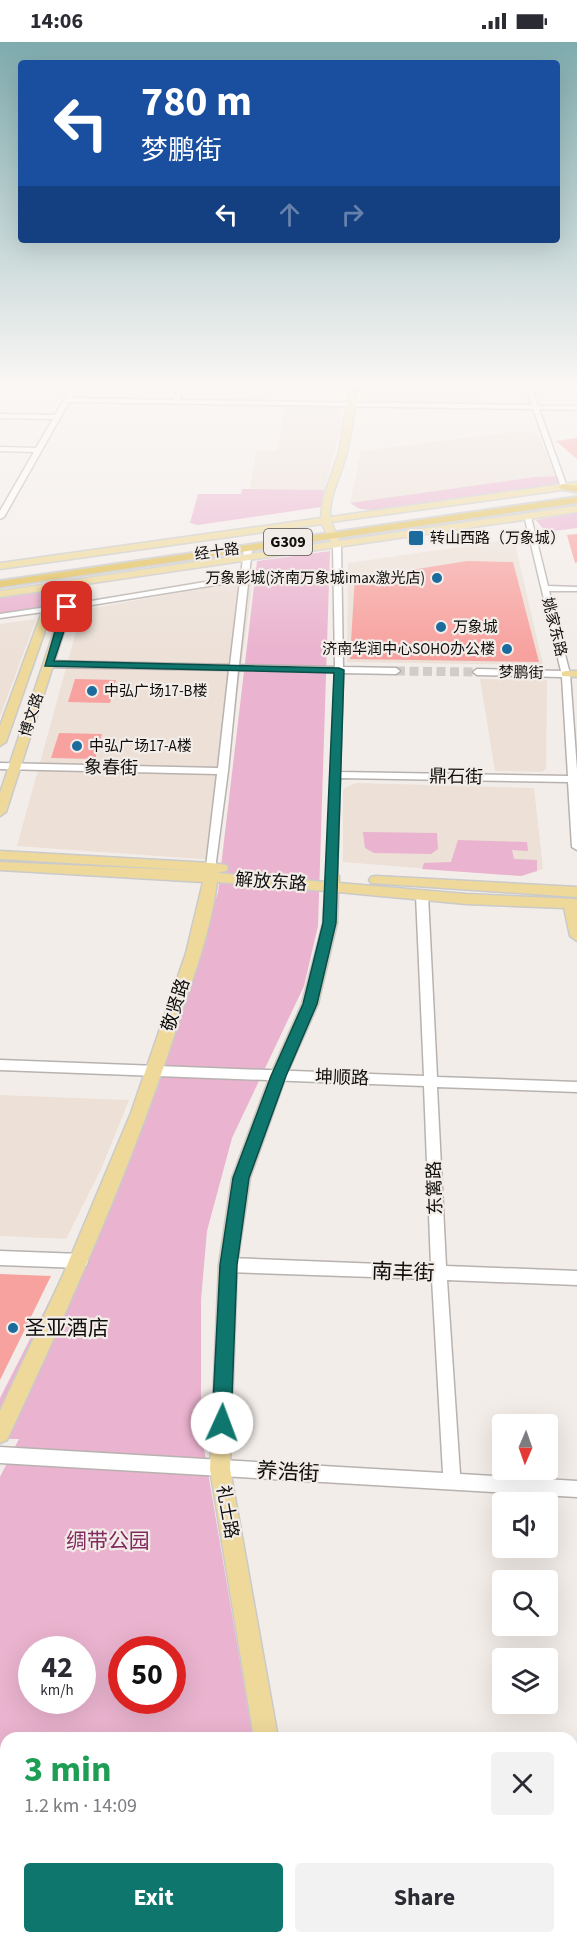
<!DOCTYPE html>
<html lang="en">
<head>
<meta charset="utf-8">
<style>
	:root { --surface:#fff; --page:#f2f2f3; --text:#2b2b33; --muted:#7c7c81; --accent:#0f766e }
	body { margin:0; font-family:"Source Sans 3","Noto Sans SC",sans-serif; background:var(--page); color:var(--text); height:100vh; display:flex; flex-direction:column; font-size:22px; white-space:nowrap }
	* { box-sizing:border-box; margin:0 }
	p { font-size:20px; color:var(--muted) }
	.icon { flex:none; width:33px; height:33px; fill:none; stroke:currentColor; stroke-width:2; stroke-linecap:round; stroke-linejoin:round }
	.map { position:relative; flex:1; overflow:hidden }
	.panel { position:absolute; left:0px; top:1690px; width:578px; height:212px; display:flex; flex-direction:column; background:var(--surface); border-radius:18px 18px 0 0; box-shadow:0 6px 24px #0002 }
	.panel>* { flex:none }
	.guide { position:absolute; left:18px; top:18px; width:542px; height:183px; border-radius:6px; box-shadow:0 6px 24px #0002; background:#1a4fa0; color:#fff; overflow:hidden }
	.needle { width:39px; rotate:182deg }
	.tools { position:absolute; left:492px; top:1372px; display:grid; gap:12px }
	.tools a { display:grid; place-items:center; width:66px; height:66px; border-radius:6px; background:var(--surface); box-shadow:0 6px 24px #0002; font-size:30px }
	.speed { position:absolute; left:18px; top:1594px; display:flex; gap:12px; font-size:30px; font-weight:700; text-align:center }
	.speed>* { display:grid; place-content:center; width:78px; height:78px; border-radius:50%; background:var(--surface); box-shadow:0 6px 24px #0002; line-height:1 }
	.speed small { font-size:15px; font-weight:400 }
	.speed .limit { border:9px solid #d22; background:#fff; color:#111 }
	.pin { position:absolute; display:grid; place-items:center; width:51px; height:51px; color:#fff; margin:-26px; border-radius:12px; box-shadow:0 3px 9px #0006 }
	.me { position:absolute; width:66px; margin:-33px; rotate:2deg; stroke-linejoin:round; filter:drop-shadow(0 0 4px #0008) }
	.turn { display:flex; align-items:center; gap:21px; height:126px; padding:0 24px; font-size:27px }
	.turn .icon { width:78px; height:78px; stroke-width:2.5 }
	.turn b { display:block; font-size:42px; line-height:51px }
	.lanes { display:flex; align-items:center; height:57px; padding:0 24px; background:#0003; justify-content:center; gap:30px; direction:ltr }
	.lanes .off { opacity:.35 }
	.round { display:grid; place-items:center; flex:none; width:63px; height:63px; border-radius:6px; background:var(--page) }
	.headline { display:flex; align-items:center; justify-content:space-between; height:102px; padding:0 24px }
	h1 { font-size:36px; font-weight:700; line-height:45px; color:#1e9e55 }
	.primary-button { display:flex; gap:12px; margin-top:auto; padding:12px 24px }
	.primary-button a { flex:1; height:69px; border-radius:6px; background:var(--accent); color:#fff; font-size:24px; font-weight:700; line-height:69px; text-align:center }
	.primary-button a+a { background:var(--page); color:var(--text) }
	.status { display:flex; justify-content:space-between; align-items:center; height:42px; padding:0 30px; background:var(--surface); direction:ltr }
	.status svg { height:16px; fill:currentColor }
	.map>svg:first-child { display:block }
</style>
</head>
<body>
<div class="status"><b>14:06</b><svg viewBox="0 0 49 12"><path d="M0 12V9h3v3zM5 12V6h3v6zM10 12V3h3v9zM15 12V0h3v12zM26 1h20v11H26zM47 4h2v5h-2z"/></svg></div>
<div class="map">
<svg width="577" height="1901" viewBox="0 0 577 1901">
	<rect width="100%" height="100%" fill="#f3ede9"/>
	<!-- built -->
	<path fill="#ece0d7" d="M365,344H476L479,362L363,360Z
		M285,363L342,364L341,386L324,448L250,447L256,409H278Z
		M521,389L538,392L555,434L535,435L350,461L361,409Z
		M514,497L543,623L347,620L348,521Z
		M253,537L215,818L17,804L82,568Z
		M36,577L0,675V582Z
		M480,637L547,638L546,727L542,730L495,729Z
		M356,741L534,746L543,827L521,834L343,820V747Z
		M0,1053L129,1058L102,1125L66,1197L0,1194Z"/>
	<!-- green -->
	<path fill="#eab3cf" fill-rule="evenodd" d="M555,434L559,442L372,468L360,467L350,461L535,435Z
		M242,447H250L324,448L321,465L198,483L190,481L198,452H241Z
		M577,471V486L546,490L536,478Z
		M330,509L318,884L304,944L232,1096L207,1189L201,1258V1389L253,1696H6V1896H572V1755H577V1901H0V1435L19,1397H0V1356L158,1045L218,850L257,519ZM32,1608H82V1659H32ZM122,1608H172V1659H122Z
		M47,549L39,570L0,575V555Z
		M363,790L437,791L438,807L431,812L374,811L365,806Z
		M458,798L527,800L528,809L512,808L514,817L537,818V829L521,834L422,827L424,821L451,820Z"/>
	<!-- water -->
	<path fill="#829d56" d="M572,1831L577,1832V1901H495V1896H572Z"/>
	<!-- building -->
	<path fill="#f7a29f" d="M577,396V417L556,399Z
		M577,492V520L575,521L567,493Z
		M467,519L513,520L539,620L350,617L355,533L374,534Z
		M75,637L116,638L110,661L68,660Z
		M59,691L102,692L95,717L51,716Z
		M0,1232L51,1234L0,1338Z"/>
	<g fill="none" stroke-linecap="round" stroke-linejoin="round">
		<!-- minor-tunnel -->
		<path stroke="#d1ccc8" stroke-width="9" stroke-dasharray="9 4.5" stroke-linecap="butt" d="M396,629L477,630"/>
		<!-- minor casing -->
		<g stroke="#b8b2af" stroke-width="3">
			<path id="minor" d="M72,344H78L71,356L174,358L177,344H183L180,358L532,363L525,344H531L538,364H577V368L539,367L567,445L564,447L561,445L533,367L69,360L4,475L0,477V469L34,410L0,409V405L36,406L53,377L0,376V372L55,373Z
				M524,473L531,475L548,544L577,545V549H549L570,632L577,728V808L572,805L568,740L340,736L337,834L336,837H328L327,834L335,630L238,628L228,729L215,827H207L206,825L217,732L0,727V721L218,726L229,628L48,625L44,622L48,619L230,623L240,539L67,567L63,565L67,563L241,534L244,506L248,504L252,506L239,623L335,625L333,503L337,501L341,503L343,625L396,626L400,629L396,632L343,631L340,730L568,734L562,635L477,633L473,630L477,627L561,629Z
				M47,565L51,567L50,569L0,576V572Z
				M422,849L428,853L437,1035L577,1040V1050L437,1045L446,1224L577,1229V1243L447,1238L460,1432L577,1439V1455L0,1421V1405L443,1431L432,1237L228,1230L223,1228L221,1223L223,1218L228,1216L431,1224L424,1044L0,1028V1018L424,1034L416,853Z
				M0,1209L81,1212L86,1214L88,1219L86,1224L81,1226L0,1223Z
				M572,1720H577V1740H572Z"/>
		</g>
		<!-- major casing -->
		<g stroke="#cacaca" stroke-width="3">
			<path id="major" d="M350,344H358C354,366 352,389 347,410C342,432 329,452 330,475L577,440V446L331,480L339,499L577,464V470L79,543L6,770L0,774V751L69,545L60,546L6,700L0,704V684L50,548L0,555V549L331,500L322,482L0,527V521L321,476L323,457L339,410Z
				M566,629H577V635L562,634V630Z
				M0,809L211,821L226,823L228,826L226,829L217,831L325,840L327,831L332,830L339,834V841L466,852L577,857V899L570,894L564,866L466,862L338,850L337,881L318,962L286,1034L250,1136L237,1223L230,1427L278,1696H254L210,1427L219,1223L232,1136L270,1034L302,962L323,881L325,849L217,840C211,890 192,938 177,985C131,1127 70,1263 7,1398L0,1401V1369L63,1233L131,1071L186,911L203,840L0,828V820L204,829L0,817Z
				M376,834L577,845V855L371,841L369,838L371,835Z
				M361,1896H387L389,1901H363Z"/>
		</g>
		<!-- highway casing -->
		<g stroke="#cacaca" stroke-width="4">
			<path id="highway" d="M564,442L577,444V450L561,447L559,445Z
				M577,455V461L0,545V539Z"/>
		</g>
		<!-- minor -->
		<use href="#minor" fill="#fff" fill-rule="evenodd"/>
		<!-- major -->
		<use href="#major" fill="#eed99b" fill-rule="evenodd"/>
		<!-- highway -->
		<use href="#highway" fill="#e2c058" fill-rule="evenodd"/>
	</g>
	<!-- sky -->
	<linearGradient id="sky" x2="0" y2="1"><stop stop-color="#7fabae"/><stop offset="0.56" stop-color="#faf7f5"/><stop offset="1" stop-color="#faf7f5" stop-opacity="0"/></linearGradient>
	<rect width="577" height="610" fill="url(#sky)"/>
	<!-- route -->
	<path fill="#0f766e" stroke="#0a4d48" stroke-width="1.5" d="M67,562L72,565L54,619L339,626L344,628L336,881L317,962L286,1034L249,1136L237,1223L231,1381L228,1388L222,1391L215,1388L212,1381L220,1223L233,1136L271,1034L303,962L323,881L334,631L45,624L62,565Z"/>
	<!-- markers -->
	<g fill="#1c6b9d" stroke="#f3ede9" stroke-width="2">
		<rect x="408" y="488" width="16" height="16" rx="3"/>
		<circle cx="437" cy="536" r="6"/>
		<circle cx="441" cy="585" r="6"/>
		<circle cx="507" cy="607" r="6"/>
		<circle cx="92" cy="649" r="6"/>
		<circle cx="77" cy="704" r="6"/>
		<circle cx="13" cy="1286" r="6"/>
	</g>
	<g text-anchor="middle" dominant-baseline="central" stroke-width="4.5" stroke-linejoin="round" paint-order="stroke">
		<!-- far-poi labels -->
		<g font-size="15" fill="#100f0d" stroke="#f3ede9" text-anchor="start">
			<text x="430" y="496">转山西路（万象城）</text>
			<text x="425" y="536" text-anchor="end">万象影城(济南万象城imax激光店)</text>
			<text x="453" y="585">万象城</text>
			<text x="495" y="607" text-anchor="end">济南华润中心SOHO办公楼</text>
			<text x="104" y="649">中弘广场17-B楼</text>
			<text x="89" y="704">中弘广场17-A楼</text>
		</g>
		<!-- far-street labels -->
		<g font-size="15" fill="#100f0d" stroke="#f3ede9">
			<text transform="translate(217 510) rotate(-8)">经十路</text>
			<text transform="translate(554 585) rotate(76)">姚家东路</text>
			<text transform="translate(521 631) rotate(1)">梦鹏街</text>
			<text transform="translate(32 673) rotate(-72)">博文路</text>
		</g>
		<!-- shield labels -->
		<rect fill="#f3ede9" stroke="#54524f" stroke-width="1.5" x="264" y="487" width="48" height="26" rx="4.5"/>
		<g font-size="16" font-weight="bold" fill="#100f0d">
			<text x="288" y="500">G309</text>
		</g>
		<!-- street labels -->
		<g font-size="18" fill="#100f0d" stroke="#f3ede9">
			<text transform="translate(111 726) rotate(1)">象春街</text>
			<text transform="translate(456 735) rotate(1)">鼎石街</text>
			<text transform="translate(271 840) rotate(4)">解放东路</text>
			<text transform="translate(176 963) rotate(-73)">敬贤路</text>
			<text transform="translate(342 1036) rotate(2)">坤顺路</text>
			<text transform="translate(435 1146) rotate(-92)">东篱路</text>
			<text transform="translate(227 1470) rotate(80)">礼士路</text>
		</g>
		<!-- near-street labels -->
		<g font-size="21" fill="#100f0d" stroke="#f3ede9">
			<text transform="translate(403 1230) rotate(2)">南丰街</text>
			<text transform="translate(288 1430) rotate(3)">养浩街</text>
		</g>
		<!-- near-poi labels -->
		<g font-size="21" fill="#100f0d" stroke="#f3ede9" text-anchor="start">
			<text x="25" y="1286">圣亚酒店</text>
		</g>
		<!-- near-park labels -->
		<g font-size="21" fill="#802a5e" stroke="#f3ede9">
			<text x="108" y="1499">绸带公园</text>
		</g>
	</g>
</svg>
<div class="tools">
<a><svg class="needle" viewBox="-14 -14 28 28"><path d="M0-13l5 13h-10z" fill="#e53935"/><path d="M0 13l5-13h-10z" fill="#7c7c81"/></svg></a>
<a><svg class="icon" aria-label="sound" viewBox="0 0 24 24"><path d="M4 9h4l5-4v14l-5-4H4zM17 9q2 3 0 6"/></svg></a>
<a><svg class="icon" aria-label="search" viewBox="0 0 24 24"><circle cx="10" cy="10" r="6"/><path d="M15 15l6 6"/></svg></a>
<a><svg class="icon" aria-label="layers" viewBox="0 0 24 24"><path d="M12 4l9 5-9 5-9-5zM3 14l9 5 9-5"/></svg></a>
</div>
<div class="speed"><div>42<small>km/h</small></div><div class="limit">50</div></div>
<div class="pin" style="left:67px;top:565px;background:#d93025"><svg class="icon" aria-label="arrive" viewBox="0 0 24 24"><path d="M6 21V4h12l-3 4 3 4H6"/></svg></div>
<svg class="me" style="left:222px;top:1381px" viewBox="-20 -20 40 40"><circle r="19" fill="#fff"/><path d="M0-13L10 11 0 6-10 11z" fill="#0f766e"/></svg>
<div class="guide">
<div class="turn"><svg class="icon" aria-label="left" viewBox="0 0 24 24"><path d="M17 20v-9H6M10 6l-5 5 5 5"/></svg><div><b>780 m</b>梦鹏街</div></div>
<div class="lanes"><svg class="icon" aria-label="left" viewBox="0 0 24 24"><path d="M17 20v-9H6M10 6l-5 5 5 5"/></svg><svg class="icon off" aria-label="ahead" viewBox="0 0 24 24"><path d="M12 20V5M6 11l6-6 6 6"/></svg><svg class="icon off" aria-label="right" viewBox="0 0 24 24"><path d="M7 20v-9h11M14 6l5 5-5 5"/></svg></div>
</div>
<section class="panel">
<div class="headline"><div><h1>3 min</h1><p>1.2 km · 14:09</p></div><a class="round"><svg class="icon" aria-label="close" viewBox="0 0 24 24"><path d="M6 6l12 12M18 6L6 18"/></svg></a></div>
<div class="primary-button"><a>Exit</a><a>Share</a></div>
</section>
</div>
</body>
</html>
